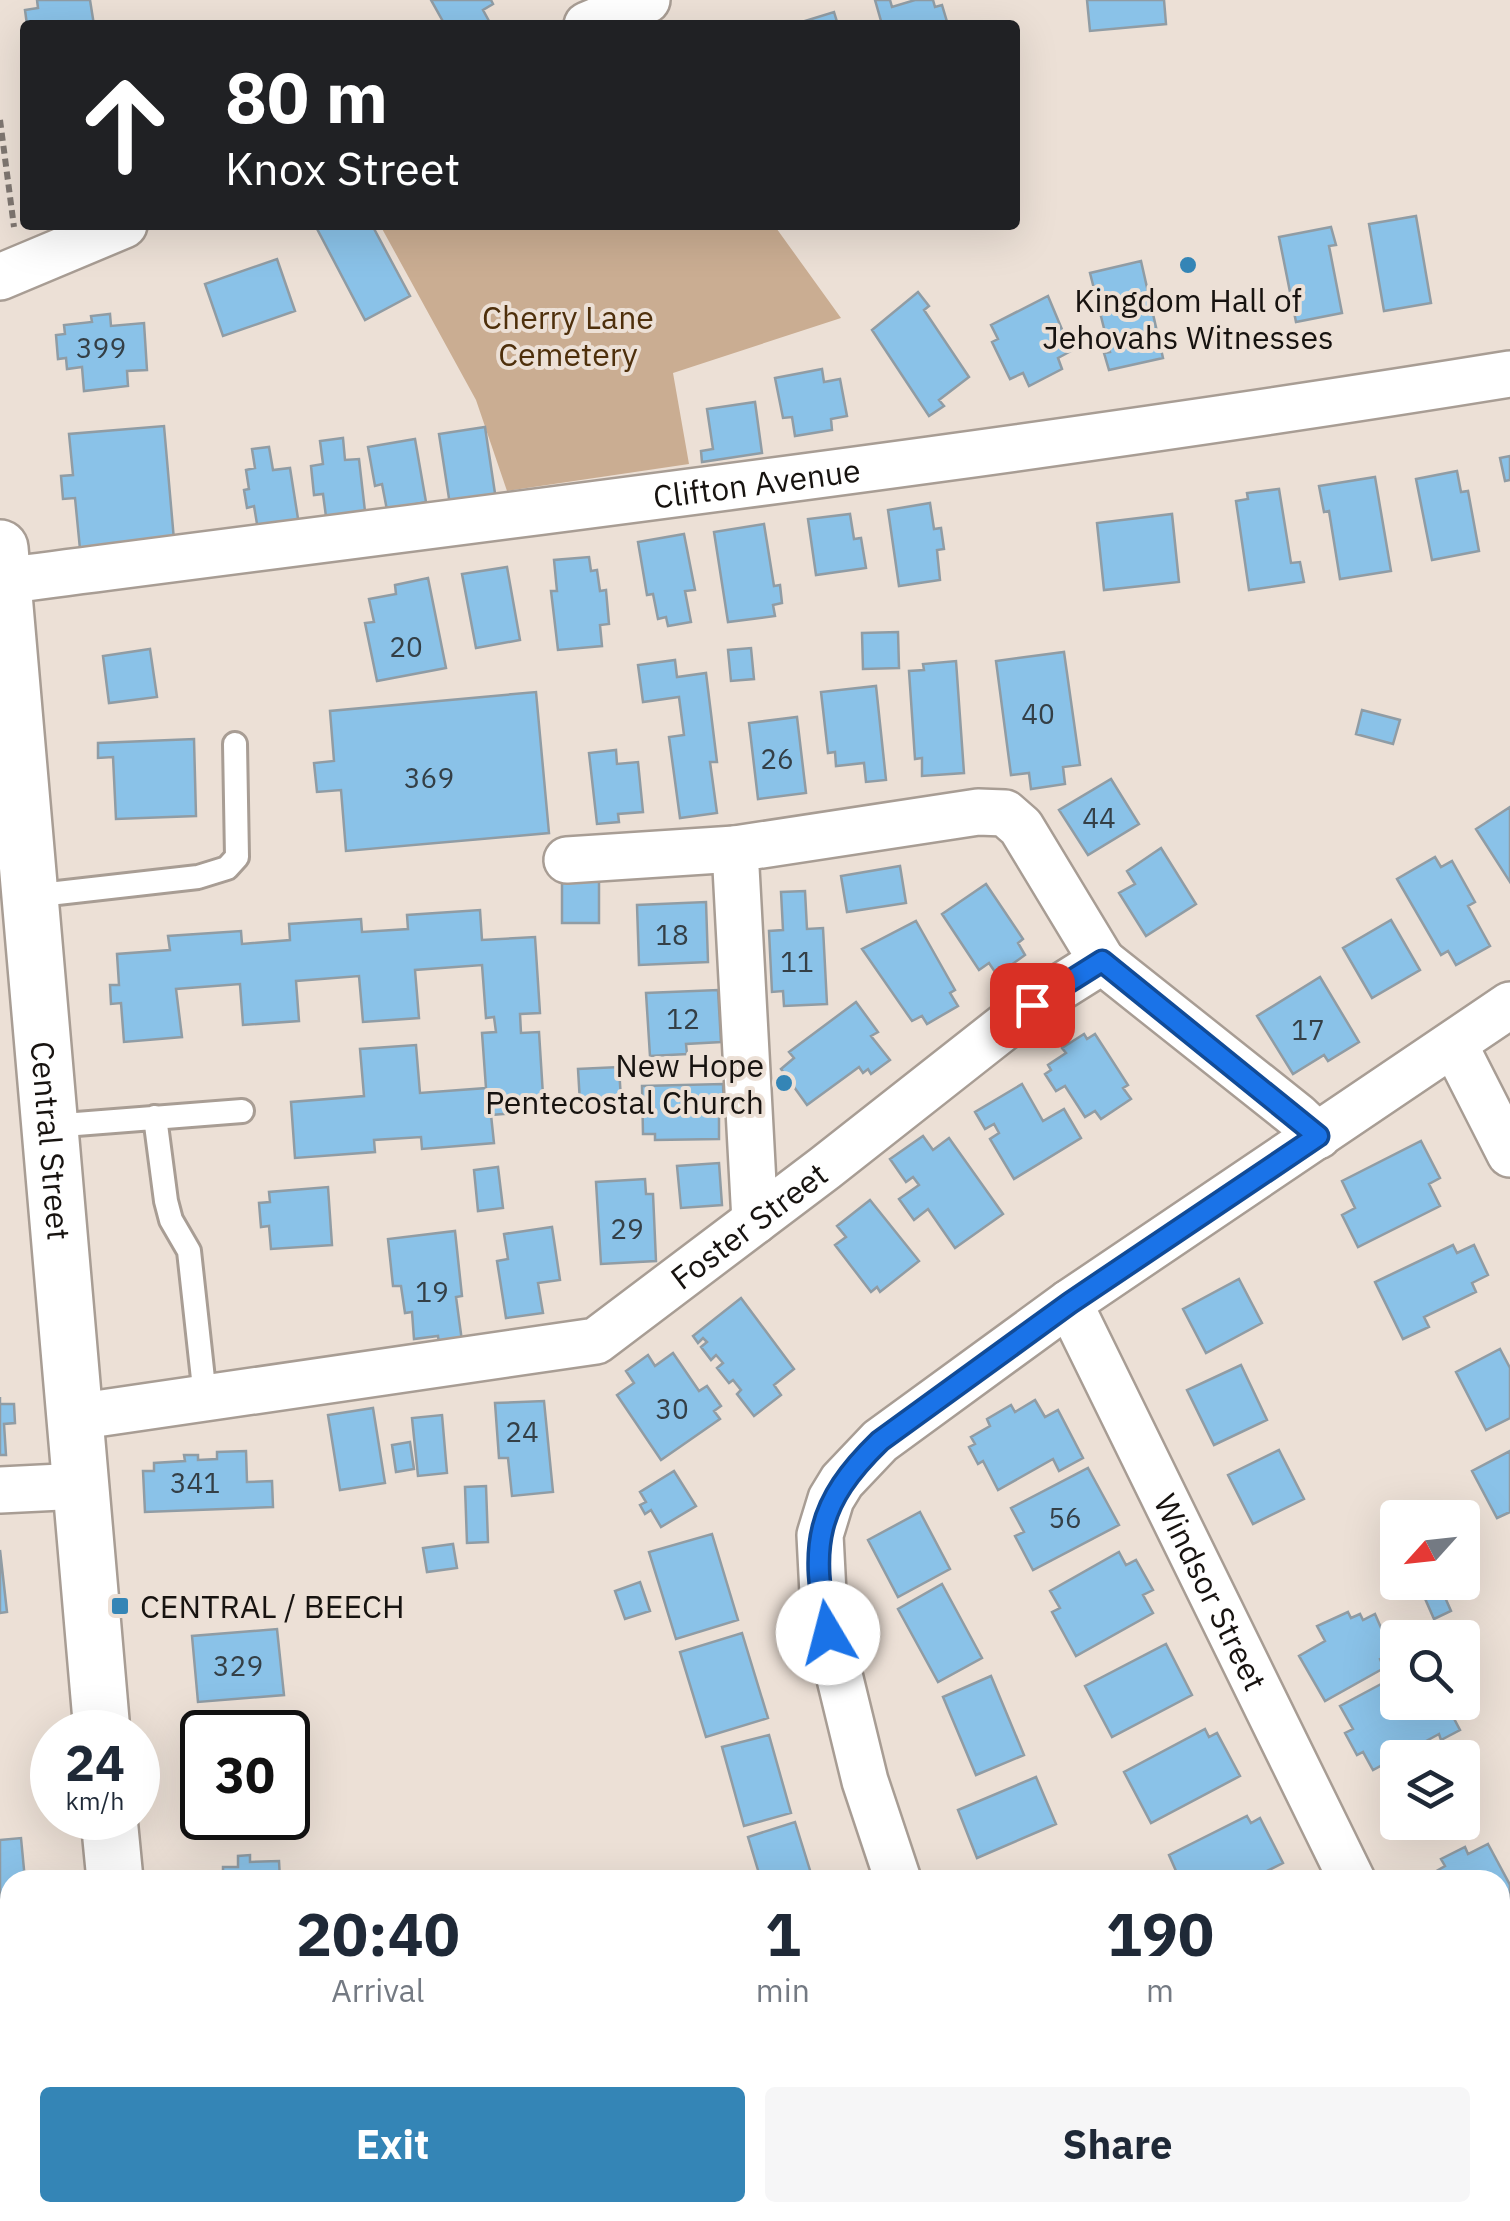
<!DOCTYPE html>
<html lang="en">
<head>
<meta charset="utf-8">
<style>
	:root { --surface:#fff; --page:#f6f6f7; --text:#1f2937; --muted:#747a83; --accent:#3485b6 }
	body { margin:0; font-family:"IBM Plex Sans",sans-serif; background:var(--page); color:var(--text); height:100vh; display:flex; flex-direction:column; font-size:38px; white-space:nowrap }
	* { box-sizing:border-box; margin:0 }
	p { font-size:32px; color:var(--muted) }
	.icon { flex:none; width:55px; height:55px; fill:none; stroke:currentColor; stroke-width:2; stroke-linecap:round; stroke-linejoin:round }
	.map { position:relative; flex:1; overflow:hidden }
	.drawer { position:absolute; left:0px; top:1870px; width:1510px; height:352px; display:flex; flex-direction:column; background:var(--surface); border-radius:30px 30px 0 0; box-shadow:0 10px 40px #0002 }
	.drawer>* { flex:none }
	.banner { position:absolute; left:20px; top:20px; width:1000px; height:210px; border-radius:10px; box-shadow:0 10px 40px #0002; background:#202124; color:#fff; overflow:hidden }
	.needle { width:65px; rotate:243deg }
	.fabs { position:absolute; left:1380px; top:1500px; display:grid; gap:20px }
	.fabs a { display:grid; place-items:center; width:100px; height:100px; border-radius:10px; background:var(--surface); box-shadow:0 10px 40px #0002; font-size:50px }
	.speed { position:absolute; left:30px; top:1710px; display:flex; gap:20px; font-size:50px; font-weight:700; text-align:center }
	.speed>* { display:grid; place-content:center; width:130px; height:130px; border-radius:50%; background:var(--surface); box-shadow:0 10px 40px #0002; line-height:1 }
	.speed small { font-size:25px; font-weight:400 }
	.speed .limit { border:5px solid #111; border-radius:15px; background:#fff; color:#111 }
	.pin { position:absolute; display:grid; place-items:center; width:85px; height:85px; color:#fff; margin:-42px; border-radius:20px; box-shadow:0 5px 15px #0006 }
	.me { position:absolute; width:110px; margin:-55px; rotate:352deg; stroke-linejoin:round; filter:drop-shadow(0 0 8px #0008) }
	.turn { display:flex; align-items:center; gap:35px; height:210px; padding:0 40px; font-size:45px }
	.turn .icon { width:130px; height:130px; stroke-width:2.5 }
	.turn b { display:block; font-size:70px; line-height:85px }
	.eta { display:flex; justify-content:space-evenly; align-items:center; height:170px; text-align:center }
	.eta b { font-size:60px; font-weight:800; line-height:70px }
	.cta { display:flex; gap:20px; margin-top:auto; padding:20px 40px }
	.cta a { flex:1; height:115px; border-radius:10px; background:var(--accent); color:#fff; font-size:40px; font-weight:800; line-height:115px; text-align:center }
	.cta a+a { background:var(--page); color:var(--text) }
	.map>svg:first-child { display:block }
</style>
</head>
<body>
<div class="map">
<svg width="1510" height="2221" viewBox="0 0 1510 2221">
	<rect width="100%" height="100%" fill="#ece0d6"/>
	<!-- green -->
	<path fill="#caad92" d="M380,225H774L841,318L673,373L689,464L507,491L476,400Z"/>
	<!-- building -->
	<path fill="#8ac2e8" stroke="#909ca4" stroke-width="2.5" d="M37,0H90L94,25H27L25,10L38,8Z
		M431,0H491L493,4L483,10L489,21L482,25H445Z
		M875,0H890L892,7L915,0H933L935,7L942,5L948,25H875L881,21Z
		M1087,0H1164L1166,24L1090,31Z
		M834,12L838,25H792Z
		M1416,216L1431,303L1384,311L1369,224Z
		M315,225H372L410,296L365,320Z
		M1331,227L1336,245L1329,246L1342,313L1296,322L1279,237Z
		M277,259L295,311L223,336L205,284Z
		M1141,261L1163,358L1109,370L1104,353L1110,352L1090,273Z
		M918,292L929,306L924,310L969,377L939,400L944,406L929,416L872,330Z
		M1048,296L1071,351L1058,358L1062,369L1029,386L1023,373L1010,379L992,342L998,339L991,325Z
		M110,314L111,326L144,323L147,370L127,371L128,386L84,391L82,367L67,369L66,358L58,359L56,335L65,334L64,325L92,322L91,316Z
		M822,369L824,382L840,379L847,416L831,419L832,430L795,436L792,417L783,418L775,378Z
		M755,402L762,453L702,462L701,451L713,449L707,409Z
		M164,426L174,540L80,549L75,498L63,499L61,476L73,475L69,434Z
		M485,427L496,500L450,505L439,434Z
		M343,438L345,460L359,459L366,520L327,524L323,494L314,495L311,466L323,464L320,441Z
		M415,439L426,502L387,510L382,484L375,486L368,447Z
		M269,447L273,470L290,468L299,525L258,530L254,506L247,508L244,490L249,489L246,470L255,468L252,449Z
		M1510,456V480L1505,481L1500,458Z
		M1457,471L1461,492L1468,491L1479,551L1432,560L1416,479Z
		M1375,477L1391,571L1340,579L1329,511L1324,512L1319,486Z
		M1279,489L1291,563L1300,562L1304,582L1249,590L1236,501L1248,499L1247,493Z
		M930,503L934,529L941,528L944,549L937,550L940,580L899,586L888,510Z
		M850,514L854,539L861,538L866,568L816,575L808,519Z
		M1172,514L1179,582L1104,590L1097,523Z
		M764,524L774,586L780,585L782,603L773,605L775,616L728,622L714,532Z
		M684,534L695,590L685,591L691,622L668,626L666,617L658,619L653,594L647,595L638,542Z
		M589,557L591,571L597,570L600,591L606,590L609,624L600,625L602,646L558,650L551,591H557L554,560Z
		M507,567L520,640L476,648L462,574Z
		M428,578L446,668L377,681L365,623L374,622L369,599L396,594L395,585Z
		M898,632L899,668L863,669L862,633Z
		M751,648L754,679L731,681L728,650Z
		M150,649L157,697L109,703L103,656Z
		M1064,652L1080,765L1063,767L1065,784L1031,789L1029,773L1011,775L996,661Z
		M675,660L677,677L706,673L717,762H710L717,813L680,818L669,737L684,735L679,697L643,702L638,665Z
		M956,661L964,773L922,776V758L915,759L909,671L924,670L923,664Z
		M876,686L886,780L866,782L864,763L836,766L835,752L828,753L821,692Z
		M536,692L549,833L346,851L341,790L317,792L314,763L334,761L330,711Z
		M1362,710L1400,720L1393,744L1356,734Z
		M797,717L806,793L758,799L749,723Z
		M194,739L196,816L116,819L113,757L98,758V743Z
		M616,750L617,764L638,762L643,812L618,814L619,822L597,824L589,753Z
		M1111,779L1139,824L1088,855L1059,810Z
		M1510,807V882L1476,829Z
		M1161,848L1196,904L1146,936L1119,893L1135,884L1127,871Z
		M1435,857L1441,867L1452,861L1475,902L1468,906L1490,946L1456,965L1448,951L1441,955L1397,879Z
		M900,866L906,903L847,912L841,876Z
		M562,880H599V923H562Z
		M986,884L1023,939L1018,943L1025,955L997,975L989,963L979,970L942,914Z
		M805,891L807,929L823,928L827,1004L784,1006L783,991L772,992L769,931L783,930L781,892Z
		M706,902L708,962L639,965L637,905Z
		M480,910L482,940L535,937L540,1013L520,1014L521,1033L539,1032L544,1111L491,1115L494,1143L422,1149L421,1137L374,1140L375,1152L295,1158L291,1102L364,1096L360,1049L416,1045L420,1093L486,1088L482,1033L496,1032L494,1017L486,1018L482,965L415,970L419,1018L363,1022L359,976L296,981L299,1021L243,1025L240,984L176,989L182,1037L124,1042L121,1003L111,1004L110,985H119L117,954L170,950L168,936L241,931L242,944L290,940L289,924L361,919L362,932L408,929L407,915Z
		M1391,920L1420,970L1372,998L1343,948Z
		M916,921L955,990L950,993L958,1006L927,1024L922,1016L912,1021L862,949Z
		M1320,977L1359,1042L1328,1061L1324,1055L1293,1074L1257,1016Z
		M718,990L721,1042L686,1044L687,1054L650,1056L646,993Z
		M856,1002L878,1032L871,1036L890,1060L871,1074L868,1069L863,1073L859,1067L807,1105L781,1069L794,1058L789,1052Z
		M1084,1034L1087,1039L1095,1034L1128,1085L1123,1088L1131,1099L1101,1119L1095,1111L1085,1117L1065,1086L1056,1091L1045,1074L1051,1070L1048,1065L1066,1053L1062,1048Z
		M619,1067L621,1100L580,1103L578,1069Z
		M723,1084L724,1114H719V1139L655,1140V1134H643L642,1086Z
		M1022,1084L1043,1121L1064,1109L1081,1138L1014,1179L990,1139L999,1133L994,1124L985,1129L975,1112Z
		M923,1136L933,1150L949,1138L1003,1214L955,1248L928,1209L914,1220L899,1199L919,1185L913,1177L906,1182L890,1159Z
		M1421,1141L1440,1178L1429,1184L1440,1206L1358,1247L1342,1215L1355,1208L1342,1181Z
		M719,1163L722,1205L681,1208L677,1166Z
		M498,1167L503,1208L478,1211L474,1170Z
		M645,1179L646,1194H653L656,1261L601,1264L596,1182Z
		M328,1187L332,1245L271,1249L269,1226L261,1227L259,1203L270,1202L269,1192Z
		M870,1200L919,1261L880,1292L877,1287L871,1292L835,1245L846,1237L837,1226Z
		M552,1227L560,1280L538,1283L543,1313L506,1318L497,1261L508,1259L504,1234Z
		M455,1231L462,1296L456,1297L462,1341L439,1343L438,1336L414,1339L412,1312L405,1313L401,1286H393L388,1239Z
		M1453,1245L1457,1253L1474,1245L1488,1275L1472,1283L1476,1292L1424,1317L1429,1327L1403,1339L1375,1282Z
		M1239,1279L1262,1323L1206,1353L1183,1309Z
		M741,1298L794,1369L774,1385L781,1395L754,1416L737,1394L741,1390L733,1380L729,1383L717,1368L723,1363L716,1355L711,1360L701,1347L707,1342L703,1338L698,1343L693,1336Z
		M1500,1349L1510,1368V1418L1486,1430L1456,1372Z
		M673,1353L699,1391L707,1386L721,1406L714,1411L720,1419L661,1460L617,1395L634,1383L626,1371L648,1355L655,1366Z
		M1241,1365L1267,1420L1214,1445L1187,1390Z
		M0,1397V1404H14L15,1423L4,1424L6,1455H0Z
		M1035,1400L1045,1417L1058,1410L1083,1458L1059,1471L1053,1459L998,1490L983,1461L978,1464L969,1447L975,1444L971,1437L990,1426L987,1419L1011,1405L1015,1412Z
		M544,1401L553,1492L512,1496L508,1458H499L495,1403Z
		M373,1408L385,1483L340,1490L328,1415Z
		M442,1415L447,1473L418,1476L412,1418Z
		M410,1442L414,1469L396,1472L392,1445Z
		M1279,1450L1304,1499L1253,1524L1228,1475Z
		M246,1451L247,1482L272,1481L273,1507L145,1512L143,1471H154V1463L185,1461L184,1455H198V1460L217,1459V1452Z
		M1510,1451V1512L1497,1518L1472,1471Z
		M1088,1468L1119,1525L1033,1570L1015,1536L1024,1532L1011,1508Z
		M674,1471L696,1506L661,1527L651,1510L645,1514L640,1505L646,1502L640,1492Z
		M486,1486L488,1542L467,1543L465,1487Z
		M920,1512L950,1569L898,1597L868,1540Z
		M712,1534L738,1620L676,1639L649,1552Z
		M453,1544L457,1568L427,1572L423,1548Z
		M0,1550L7,1612L0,1613Z
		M1119,1552L1126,1565L1136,1560L1153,1590L1143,1595L1153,1613L1076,1656L1052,1612L1060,1608L1050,1591Z
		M640,1582L650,1611L625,1619L615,1591Z
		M942,1584L982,1658L938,1682L898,1609Z
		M1440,1586L1451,1611L1434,1619L1423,1594Z
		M1348,1612L1351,1618L1360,1614L1363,1620L1375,1614L1392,1653L1380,1659L1384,1668L1325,1701L1299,1656L1325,1641L1317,1626Z
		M277,1629L284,1695L198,1702L192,1636Z
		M742,1633L768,1718L706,1737L680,1652Z
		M1166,1644L1192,1695L1112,1737L1085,1686Z
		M1398,1675V1702H1459L1461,1705L1450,1711L1460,1730L1441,1740L1439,1734L1373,1770L1363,1752L1357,1755L1345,1733L1353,1729L1340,1706Z
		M991,1676L1024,1755L976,1775L943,1697Z
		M1205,1729L1209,1737L1217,1733L1240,1776L1151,1823L1124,1772Z
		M769,1735L791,1813L744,1826L722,1747Z
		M202,1741V1817L196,1810L190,1763L196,1762L194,1749Z
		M288,1743H292L296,1800L288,1801Z
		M1036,1777L1056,1824L977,1858L958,1810Z
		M1247,1816L1251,1823L1260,1818L1283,1863L1249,1880H1165L1164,1877L1176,1871L1169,1855Z
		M795,1822L813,1880H761L748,1837Z
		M21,1838L25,1880H10V1901L0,1902V1840Z
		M1488,1844L1510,1885V1907L1500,1912V1880H1421L1445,1866L1441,1859L1465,1847L1468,1854Z
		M250,1855V1862L279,1861L280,1880H211V1874L223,1873V1867H238V1856Z
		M1510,1930V1990L1501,1994L1505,2001L1500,2003V1935Z
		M10,1961V2022L0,2023V1962Z
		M1510,2038V2083H1509L1500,2068L1503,2052L1500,2043Z
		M10,2080V2146L0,2147V2081Z
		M10,2202V2212H47L48,2221H0V2203Z
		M892,2212H974L976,2221H894Z
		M991,2212H1074L1076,2221H992Z
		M1394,2212H1407L1412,2221H1378Z"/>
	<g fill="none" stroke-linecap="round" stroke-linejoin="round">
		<!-- service casing -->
		<g stroke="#a89d94" stroke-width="28">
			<path id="service" d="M31,896L198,877L227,868L237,857L235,744
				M155,1117L166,1201L171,1220L189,1251L205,1397
				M51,1126L242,1111"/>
		</g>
		<!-- minor casing -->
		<g stroke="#a89d94" stroke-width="50">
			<g id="minor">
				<path d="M587,25L647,0"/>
				<path d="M0,277L124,225"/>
				<path id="s1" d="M3,581C505,515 1010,455 1510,374"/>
				<path d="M567,860L735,849"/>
				<path d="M1454,1044L1510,1154"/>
				<path d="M755,1221L735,849L978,812L1005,813L1021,827L1102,961"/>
				<path id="s2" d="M1069,1303L1352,1880"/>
				<path id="s3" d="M75,1417L596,1341L825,1168L1032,1005L1102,961L1297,1116L1318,1136"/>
				<path d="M0,1490L81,1486"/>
				<path d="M898,1880L865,1781L824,1613L820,1535L831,1499L842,1481L880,1441L1069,1303L1510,1005"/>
				<path d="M1500,2184L1510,2206"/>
				<path d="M695,2212L698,2221"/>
			</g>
		</g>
		<!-- secondary casing -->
		<g stroke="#a89d94" stroke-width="60">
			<g id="secondary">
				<path id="s4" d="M0,548L102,1732"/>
				<path d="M109,1818L115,1880"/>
				<path d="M143,2212L144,2221"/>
			</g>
		</g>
		<!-- path -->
		<path stroke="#7f7771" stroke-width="6" stroke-dasharray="8 5" stroke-linecap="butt" d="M0,120L14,227"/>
		<!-- service -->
		<use href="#service" stroke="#fff" stroke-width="22"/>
		<!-- minor -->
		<use href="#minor" stroke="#fff" stroke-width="45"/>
		<!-- secondary -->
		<use href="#secondary" stroke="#fff" stroke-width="55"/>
	</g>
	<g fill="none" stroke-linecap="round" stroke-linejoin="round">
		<!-- route casing -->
		<g stroke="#114b97" stroke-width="25">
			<path id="route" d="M828,1633C809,1546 816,1503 880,1441L1070,1303L1318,1136L1102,961L1032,1005"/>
		</g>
		<!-- route -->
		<use href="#route" stroke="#1a73e8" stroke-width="18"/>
	</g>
	<!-- markers -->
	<g fill="#3485b6" stroke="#ece0d6" stroke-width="4">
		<circle cx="1188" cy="265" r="10"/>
		<circle cx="784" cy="1083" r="10"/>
		<rect x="110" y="1596" width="20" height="20" rx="5"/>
	</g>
	<g text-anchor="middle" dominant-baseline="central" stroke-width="8" stroke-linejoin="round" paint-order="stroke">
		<!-- number labels -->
		<g font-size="28" fill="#343f46">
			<text x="101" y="347">399</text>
			<text x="406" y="646">20</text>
			<text x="1038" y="713">40</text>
			<text x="777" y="758">26</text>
			<text x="429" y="777">369</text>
			<text x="1099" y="817">44</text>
			<text x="672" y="934">18</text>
			<text x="797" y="961">11</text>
			<text x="683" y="1018">12</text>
			<text x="1308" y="1029">17</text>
			<text x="627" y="1228">29</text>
			<text x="432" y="1291">19</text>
			<text x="672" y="1408">30</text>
			<text x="522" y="1431">24</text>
			<text x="195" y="1482">341</text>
			<text x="1065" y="1517">56</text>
			<text x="238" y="1665">329</text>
		</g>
		<!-- poi labels -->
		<g font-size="32" fill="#171310" stroke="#ece0d6">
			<text x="1188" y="300">Kingdom Hall of<tspan x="1188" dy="37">Jehovahs Witnesses</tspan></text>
			<text x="764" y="1065" text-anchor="end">New Hope<tspan x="764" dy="37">Pentecostal Church</tspan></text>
			<text x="140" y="1606" text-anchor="start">CENTRAL / BEECH</text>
		</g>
		<!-- park labels -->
		<g font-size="32" fill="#4e2f0b" stroke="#ece0d6">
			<text x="568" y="317">Cherry Lane<tspan x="568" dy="37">Cemetery</tspan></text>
		</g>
		<!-- street labels -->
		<g font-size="32" fill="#171310" stroke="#ece0d6">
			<text stroke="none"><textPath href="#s1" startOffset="760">Clifton Avenue</textPath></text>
			<text stroke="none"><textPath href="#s4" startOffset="595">Central Street</textPath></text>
			<text stroke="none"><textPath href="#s3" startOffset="718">Foster Street</textPath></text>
			<text stroke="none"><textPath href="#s2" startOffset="322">Windsor Street</textPath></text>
		</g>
	</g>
</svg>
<div class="fabs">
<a><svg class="needle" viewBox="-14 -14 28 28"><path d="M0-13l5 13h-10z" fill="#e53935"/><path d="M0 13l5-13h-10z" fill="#747a83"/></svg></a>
<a><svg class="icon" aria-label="search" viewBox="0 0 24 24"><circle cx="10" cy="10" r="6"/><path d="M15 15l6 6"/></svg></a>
<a><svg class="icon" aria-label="layers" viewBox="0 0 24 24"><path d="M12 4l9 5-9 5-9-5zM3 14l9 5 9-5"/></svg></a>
</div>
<div class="speed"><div>24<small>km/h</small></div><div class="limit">30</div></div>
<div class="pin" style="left:1032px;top:1005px;background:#d93025"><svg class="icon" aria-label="arrive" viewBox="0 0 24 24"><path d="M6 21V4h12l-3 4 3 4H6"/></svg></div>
<svg class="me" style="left:828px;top:1633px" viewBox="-20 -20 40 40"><circle r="19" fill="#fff"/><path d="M0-13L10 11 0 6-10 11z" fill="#1a73e8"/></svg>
<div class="banner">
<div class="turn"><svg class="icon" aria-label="ahead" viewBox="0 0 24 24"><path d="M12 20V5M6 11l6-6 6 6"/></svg><div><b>80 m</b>Knox Street</div></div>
</div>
<section class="drawer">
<div class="eta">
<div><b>20:40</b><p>Arrival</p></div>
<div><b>1</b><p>min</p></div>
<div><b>190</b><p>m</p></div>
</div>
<div class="cta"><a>Exit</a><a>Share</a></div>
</section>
</div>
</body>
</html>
